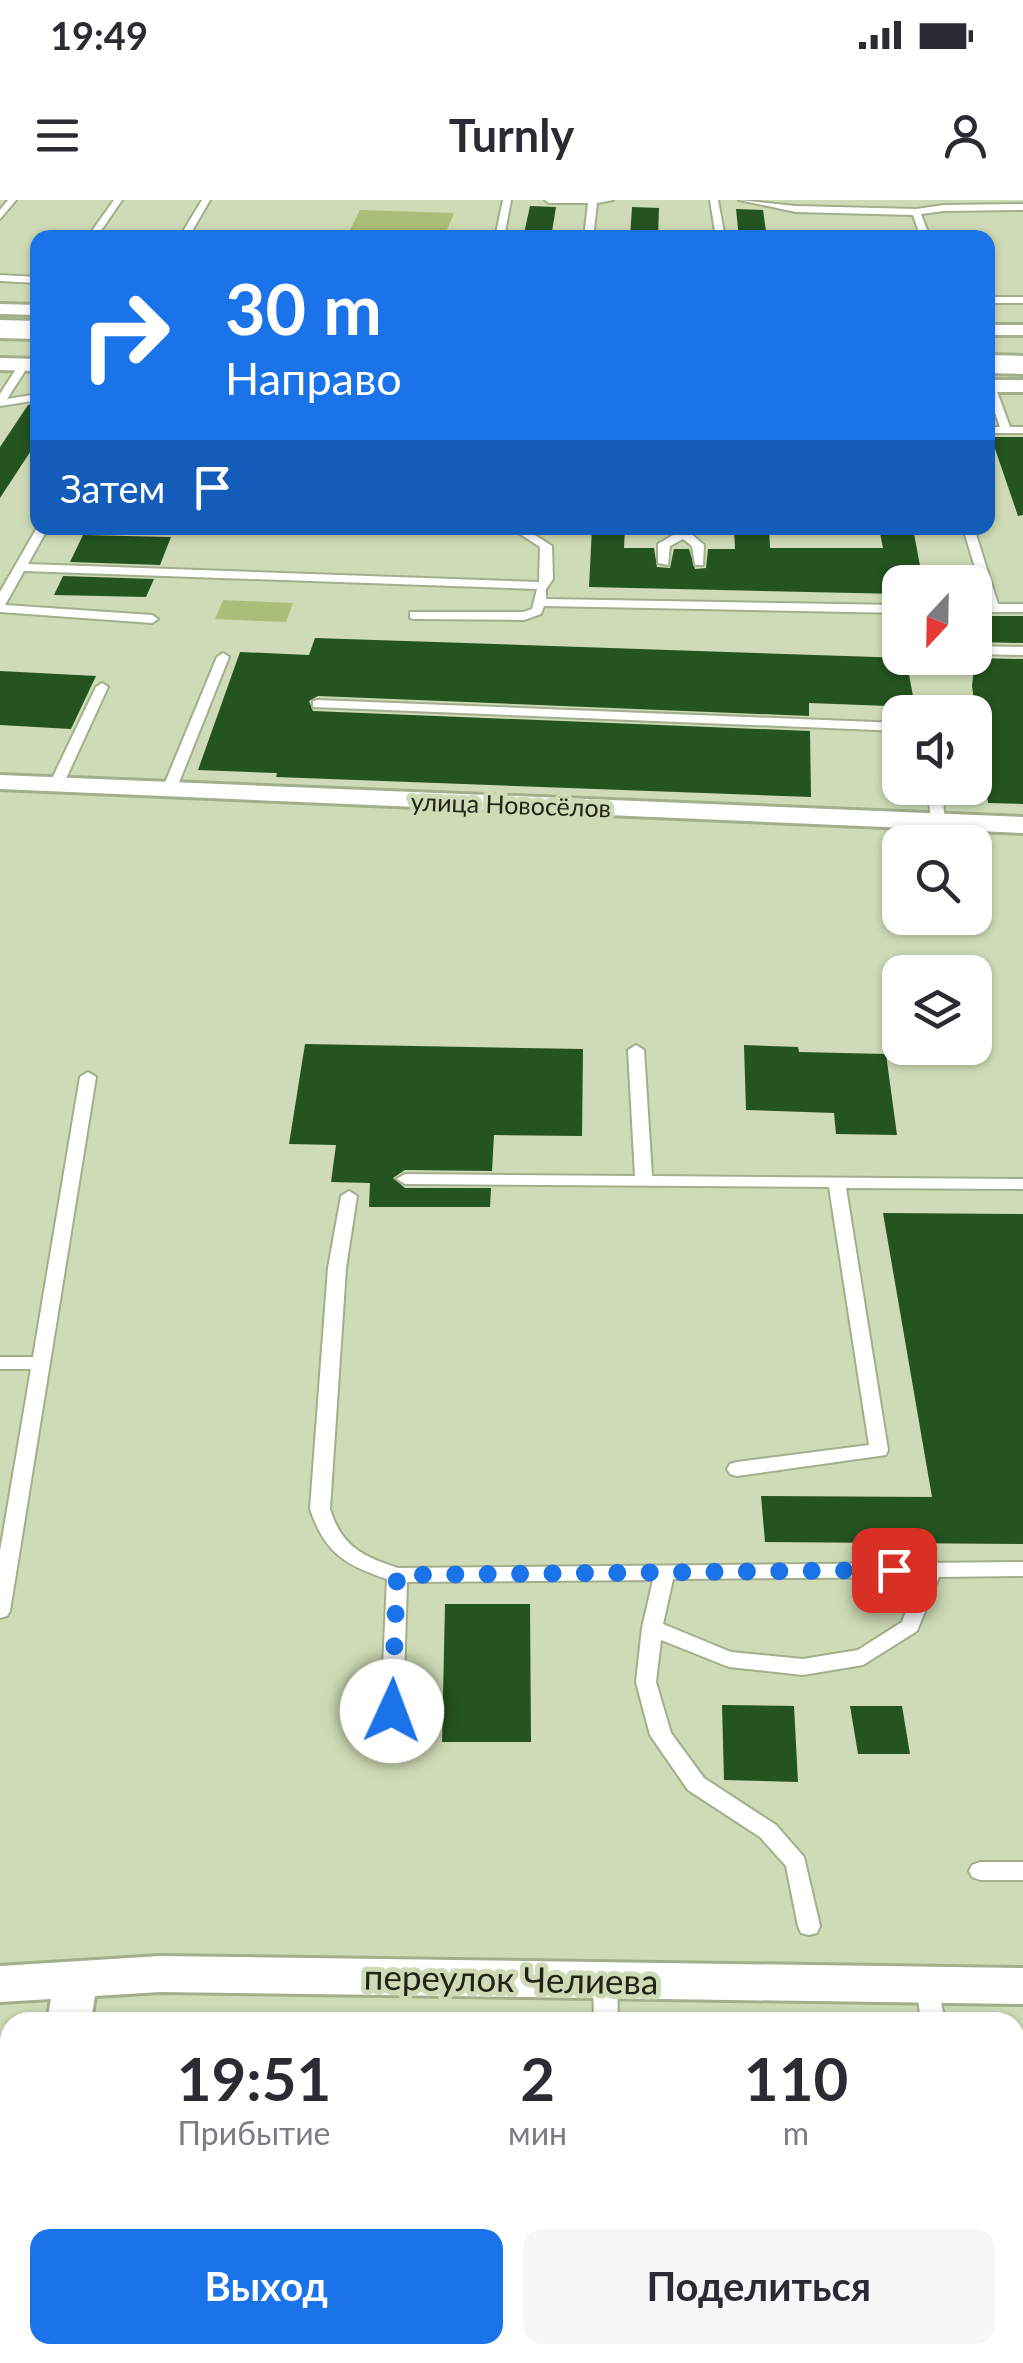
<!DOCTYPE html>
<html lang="ru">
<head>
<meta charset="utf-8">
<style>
	:root { --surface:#fff; --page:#f7f7f7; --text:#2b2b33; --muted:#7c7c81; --accent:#1a73e8 }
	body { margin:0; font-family:Lato,sans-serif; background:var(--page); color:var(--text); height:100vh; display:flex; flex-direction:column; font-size:38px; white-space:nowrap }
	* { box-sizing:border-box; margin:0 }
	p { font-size:32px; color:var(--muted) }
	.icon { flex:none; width:55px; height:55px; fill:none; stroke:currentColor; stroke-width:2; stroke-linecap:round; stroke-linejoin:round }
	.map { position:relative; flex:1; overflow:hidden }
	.details { position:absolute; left:0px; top:1812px; width:1025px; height:352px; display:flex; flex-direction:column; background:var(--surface); border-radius:30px 30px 0 0; box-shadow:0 2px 8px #0004 }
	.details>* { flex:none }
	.guide { position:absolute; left:30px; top:30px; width:965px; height:305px; border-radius:20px; box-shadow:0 2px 8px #0004; background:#1a73e8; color:#fff; overflow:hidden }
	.needle { width:65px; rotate:202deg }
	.fabs { position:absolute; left:882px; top:365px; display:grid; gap:20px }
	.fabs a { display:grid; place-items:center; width:110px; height:110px; border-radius:20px; background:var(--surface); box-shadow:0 2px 8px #0004; font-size:50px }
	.pin { position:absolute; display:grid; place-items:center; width:85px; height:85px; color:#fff; margin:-42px; border-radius:20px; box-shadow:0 5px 15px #0006 }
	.me { position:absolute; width:110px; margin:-55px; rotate:2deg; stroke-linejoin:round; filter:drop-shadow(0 0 8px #0008) }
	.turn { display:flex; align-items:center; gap:35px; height:210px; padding:0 30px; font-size:45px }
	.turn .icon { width:130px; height:130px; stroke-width:2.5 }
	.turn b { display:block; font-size:70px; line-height:85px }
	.then { display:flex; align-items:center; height:95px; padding:0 30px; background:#0003; gap:20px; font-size:38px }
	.eta { display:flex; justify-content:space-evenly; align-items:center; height:170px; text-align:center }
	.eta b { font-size:60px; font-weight:700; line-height:70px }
	.cta { display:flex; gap:20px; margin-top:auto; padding:20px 30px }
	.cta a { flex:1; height:115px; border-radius:20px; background:var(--accent); color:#fff; font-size:40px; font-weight:700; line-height:115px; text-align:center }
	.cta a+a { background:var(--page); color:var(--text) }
	.status { display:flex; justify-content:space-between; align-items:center; height:70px; padding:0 50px; background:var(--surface); direction:ltr }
	.status svg { height:28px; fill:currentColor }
	header { display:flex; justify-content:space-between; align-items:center; height:130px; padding:0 30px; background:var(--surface); font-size:45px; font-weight:700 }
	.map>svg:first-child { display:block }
</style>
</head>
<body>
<div class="status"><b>19:49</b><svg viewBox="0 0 49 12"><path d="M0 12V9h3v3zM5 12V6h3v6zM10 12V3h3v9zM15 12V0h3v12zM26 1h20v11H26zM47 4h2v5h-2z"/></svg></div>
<header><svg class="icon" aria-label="menu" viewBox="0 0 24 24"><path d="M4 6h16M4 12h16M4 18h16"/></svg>Turnly<svg class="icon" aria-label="person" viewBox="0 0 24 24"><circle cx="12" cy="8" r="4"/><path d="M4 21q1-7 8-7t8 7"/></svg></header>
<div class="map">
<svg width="1023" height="2163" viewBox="0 0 1023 2163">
	<rect width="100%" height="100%" fill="#cfdbb6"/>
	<!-- green -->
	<path fill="#aabe79" d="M360,10L454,13L445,35L349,32Z
		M223,400L293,403L286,422L215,419Z
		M0,1901C23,1937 9,2070 0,2114Z"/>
	<!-- building -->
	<path fill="#24541f" d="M530,6L556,7L551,38H523Z
		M632,7L659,8L658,38H630Z
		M736,9L763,10L767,38H739Z
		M38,204V240L0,298V247L28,205Z
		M991,237H1023V315L1018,316Z
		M592,328H625L624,348H654L657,367L670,368L674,349H689L695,369L706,368L708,349H735L734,328H769L770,348H883L879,328H913L923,382H900V394L589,387Z
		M83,335L171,337L160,365L70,362Z
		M63,376L154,379L146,397L54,395Z
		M975,416H1023V443L975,442Z
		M315,438L906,458L915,507L809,503V516L318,496L309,501L313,511L810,531L811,597L276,577L277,573L198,570L240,452L309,455Z
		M975,458L1023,459V604L988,603L972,486Z
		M0,471L96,476L71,529L0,525Z
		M305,844L583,849L582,936L494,935L492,971L405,970L393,978L405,988H491L490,1007H369L370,983L331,982L336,945L289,944Z
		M744,845L798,847L799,852L886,854L897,935L836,934L834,913L746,910Z
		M883,1013L1023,1014V1344L765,1342L761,1296L932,1297Z
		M445,1404H530L531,1542H442Z
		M722,1505L794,1506L798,1582L724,1580Z
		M850,1506H902L910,1554H858Z"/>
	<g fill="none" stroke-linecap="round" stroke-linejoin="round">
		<!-- lane casing -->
		<g stroke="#a3ae8b" stroke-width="4">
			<path id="lane" d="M8,0H16L0,19V10Z
				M114,0H122L96,38H87Z
				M202,0H210L188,38H179Z
				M503,0H511L504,38H495Z
				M545,0H613L597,3L593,38H584L588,3H549Z
				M710,0H718L725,38H716Z
				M739,0L796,6L916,9L944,5L1023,4V10L944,11L921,14L930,38H921L913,15L796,12Z
				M0,75L38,77V83L0,81Z
				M988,97H1023V103H988Z
				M20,168L25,171L7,199L38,194V200L0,206V194L16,169Z
				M990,183L995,186L1010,227H1023V233H988V227H1000L988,193V184Z
				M38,326L48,328L28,364L539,382L540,347L511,328H524L552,346L553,379L546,389V399L900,405V413L544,406L541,414L524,420L414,419L410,418V412H523L532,409L537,389L24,371L5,405L152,415L158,419L152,423L0,412V392Z
				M679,328H689L690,333L704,345L703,365H695L692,346L683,339L670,346L668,365L658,363V344L678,332Z
				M963,328H974L998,404H1023V412H975V404H986Z
				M975,446L1023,447V455L975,454Z
				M223,453L229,457L176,590L169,594L164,593L162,590L217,457Z
				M102,483L108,487L63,585L61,588H51L49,585L96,487Z
				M318,500L900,523V531L313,507V501Z
				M936,597L943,601L945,622L938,626L931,622L929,601Z
				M636,845L644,850L652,976L1023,979V989L846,988L888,1250L886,1255L737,1276L730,1274L727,1269L730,1264L737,1262L869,1245L829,987L405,984L397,979L405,974L635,976L628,850Z
				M88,872L96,877L10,1411L7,1416L0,1418V1351L31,1169H0V1157H33L80,877Z
				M349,991L357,996L346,1068L330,1309C342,1347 362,1356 398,1368L1023,1362V1376L939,1377L917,1431L863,1465L803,1475L729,1467L661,1440L656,1482L671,1533L704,1578L776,1625L804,1657L820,1726L817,1733L809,1735L801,1733L798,1726L786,1666L760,1637L688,1590L650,1535L636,1482L642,1428L653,1380L407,1382L403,1511L399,1517L392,1519L385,1517L381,1511L387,1379C345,1365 325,1353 310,1309L328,1068L341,996ZM919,1377L902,1422L858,1450L803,1459L731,1452L663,1424L673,1379Z
				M980,1662H1023V1680H980L972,1677L969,1671L972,1665Z
				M605,1769L613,1772L617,1779L618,1822H594L593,1779L597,1772Z
				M928,1774L936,1777L945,1822H921L916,1784L920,1777Z
				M606,2155H632L633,2163H607Z"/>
		</g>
		<!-- street casing -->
		<g stroke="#a3ae8b" stroke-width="6">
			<path id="street" d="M0,104L38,105V115L0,114Z
				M988,125H1023V135H988Z
				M0,158L38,159V171L0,170Z
				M988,180H1023V192H988Z
				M0,575L1023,617V633L0,589Z
				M160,1756L1023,1768V1804L160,1792L95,1796L91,1822H47L51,1799L0,1802V1766Z
				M10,2136V2155H44L43,2163H0V2145Z"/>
		</g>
		<!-- primary casing -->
		<g stroke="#a3ae8b" stroke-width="6">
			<path id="primary" d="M0,120L38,121V139L0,138Z
				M988,155L1023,156V174L988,173Z"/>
		</g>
		<!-- lane -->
		<use href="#lane" fill="#fff" fill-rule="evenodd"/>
		<!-- street -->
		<use href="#street" fill="#fff" fill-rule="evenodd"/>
		<!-- primary -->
		<use href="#primary" fill="#fff" fill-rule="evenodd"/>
	</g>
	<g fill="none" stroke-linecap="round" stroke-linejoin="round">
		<!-- route -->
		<path stroke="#1a73e8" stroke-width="18" stroke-dasharray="0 32.4" d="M392,1511L397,1375L894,1370"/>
	</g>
	<g text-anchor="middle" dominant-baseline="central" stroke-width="10" stroke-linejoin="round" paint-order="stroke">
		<!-- far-street labels -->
		<g font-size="25" fill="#212518" stroke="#cfdbb6">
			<text transform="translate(511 604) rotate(2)">улица Новосёлов</text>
		</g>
		<!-- near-street labels -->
		<g font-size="35" fill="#212518" stroke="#cfdbb6">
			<text transform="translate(511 1778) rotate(1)">переулок Челиева</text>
		</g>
	</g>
</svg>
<div class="fabs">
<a><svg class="needle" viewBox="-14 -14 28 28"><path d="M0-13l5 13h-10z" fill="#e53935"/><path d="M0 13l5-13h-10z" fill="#7c7c81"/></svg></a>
<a><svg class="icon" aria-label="sound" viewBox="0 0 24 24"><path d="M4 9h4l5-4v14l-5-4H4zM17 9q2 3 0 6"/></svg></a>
<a><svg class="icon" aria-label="search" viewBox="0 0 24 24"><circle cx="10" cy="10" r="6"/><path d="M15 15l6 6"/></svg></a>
<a><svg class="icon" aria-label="layers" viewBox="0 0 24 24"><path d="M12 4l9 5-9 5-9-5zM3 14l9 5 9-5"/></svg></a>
</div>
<div class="pin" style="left:894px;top:1370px;background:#d93025"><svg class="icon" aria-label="arrive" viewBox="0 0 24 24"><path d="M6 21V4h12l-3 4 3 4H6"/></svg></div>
<svg class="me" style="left:392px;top:1511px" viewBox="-20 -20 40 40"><circle r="19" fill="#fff"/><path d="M0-13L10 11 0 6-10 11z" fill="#1a73e8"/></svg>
<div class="guide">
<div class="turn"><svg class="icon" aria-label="right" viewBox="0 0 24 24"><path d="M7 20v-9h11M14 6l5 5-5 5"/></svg><div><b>30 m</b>Направо</div></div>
<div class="then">Затем<svg class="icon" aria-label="arrive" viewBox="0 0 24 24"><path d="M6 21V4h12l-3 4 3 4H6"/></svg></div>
</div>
<section class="details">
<div class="eta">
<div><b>19:51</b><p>Прибытие</p></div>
<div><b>2</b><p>мин</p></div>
<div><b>110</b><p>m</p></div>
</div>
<div class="cta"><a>Выход</a><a>Поделиться</a></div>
</section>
</div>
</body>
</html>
